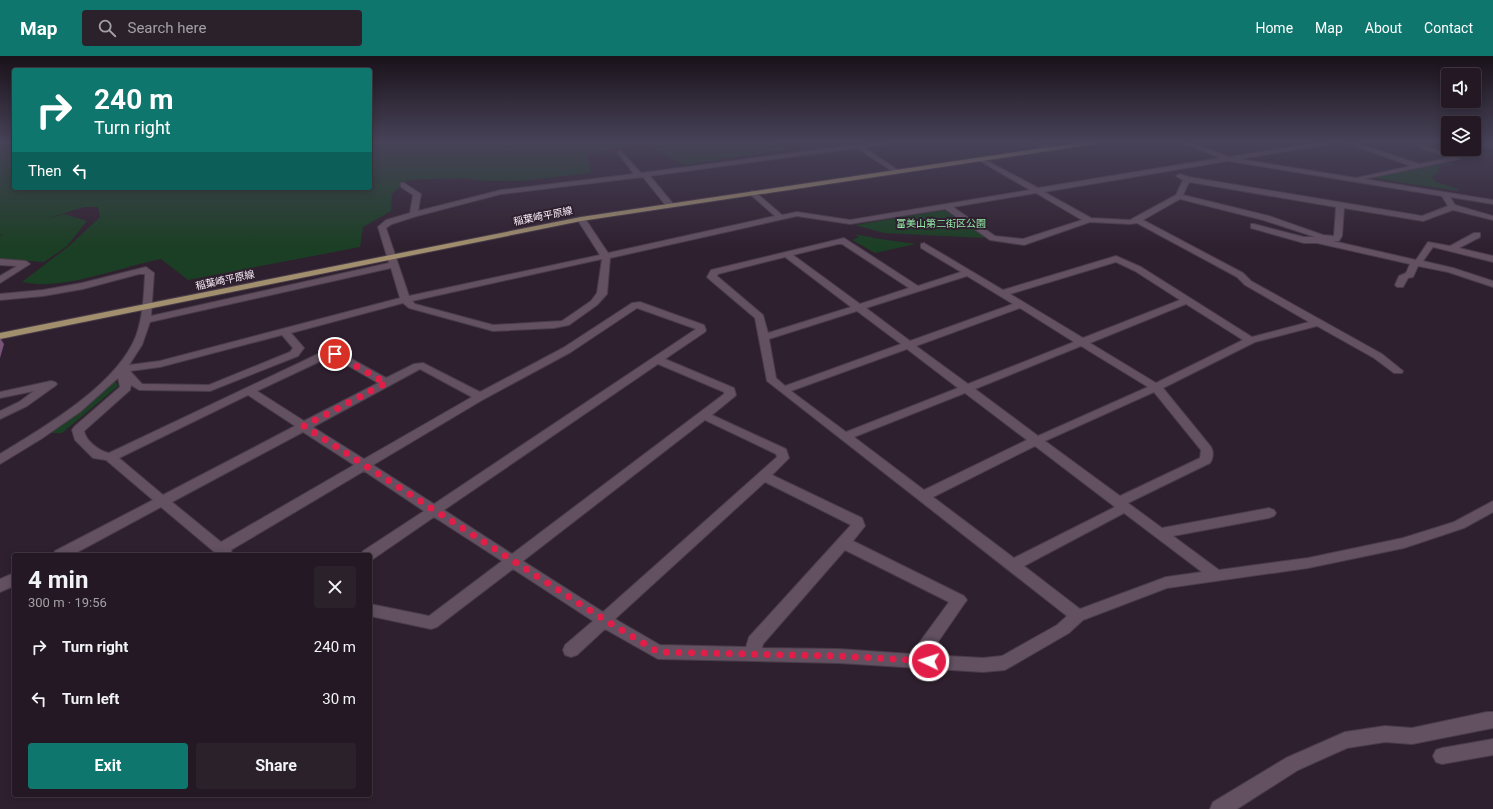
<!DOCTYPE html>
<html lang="en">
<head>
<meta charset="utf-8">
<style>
	:root { --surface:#231823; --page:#2b212b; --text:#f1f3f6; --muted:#a3a0a6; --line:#403741; --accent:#0f766e }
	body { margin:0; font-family:Roboto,"Noto Sans JP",sans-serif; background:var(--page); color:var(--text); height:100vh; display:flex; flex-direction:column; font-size:15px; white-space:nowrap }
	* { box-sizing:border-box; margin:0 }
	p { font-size:13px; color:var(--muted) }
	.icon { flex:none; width:22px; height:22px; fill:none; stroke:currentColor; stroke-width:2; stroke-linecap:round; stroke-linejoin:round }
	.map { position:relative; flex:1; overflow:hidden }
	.panel { position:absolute; left:12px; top:497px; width:360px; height:244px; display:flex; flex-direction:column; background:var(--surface); border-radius:4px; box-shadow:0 2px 10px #0003,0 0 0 1px var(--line) }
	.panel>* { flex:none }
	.banner { position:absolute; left:12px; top:12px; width:360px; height:122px; border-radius:4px; box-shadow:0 2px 10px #0003,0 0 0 1px var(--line); background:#0f766e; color:#fff; overflow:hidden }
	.controls { position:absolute; left:1441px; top:12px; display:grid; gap:8px }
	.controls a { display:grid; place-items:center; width:40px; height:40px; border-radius:4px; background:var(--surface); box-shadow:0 2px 10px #0003,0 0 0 1px var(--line); font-size:20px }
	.pin { position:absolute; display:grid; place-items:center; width:34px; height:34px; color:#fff; margin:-17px; border:2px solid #fff; border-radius:50%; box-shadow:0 1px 4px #0007 }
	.me { position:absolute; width:44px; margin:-22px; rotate:274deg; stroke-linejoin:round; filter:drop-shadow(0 0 3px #0008) }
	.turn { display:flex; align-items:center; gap:14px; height:84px; padding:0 16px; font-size:18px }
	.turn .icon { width:52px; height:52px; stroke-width:2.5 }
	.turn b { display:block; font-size:28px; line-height:34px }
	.then { display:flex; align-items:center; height:38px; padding:0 16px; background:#0003; gap:8px; font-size:15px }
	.round { display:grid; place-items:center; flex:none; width:42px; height:42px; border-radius:4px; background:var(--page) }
	.summary { display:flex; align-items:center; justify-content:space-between; height:68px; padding:0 16px }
	h1 { font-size:24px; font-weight:700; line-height:30px }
	.action { display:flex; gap:8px; margin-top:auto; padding:8px 16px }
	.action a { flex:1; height:46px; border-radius:4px; background:var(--accent); color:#fff; font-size:16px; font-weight:700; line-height:46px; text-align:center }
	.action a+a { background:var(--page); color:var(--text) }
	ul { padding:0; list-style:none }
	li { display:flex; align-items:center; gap:12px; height:52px; padding:0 16px }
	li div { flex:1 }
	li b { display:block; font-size:15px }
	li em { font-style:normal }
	header { display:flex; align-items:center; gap:24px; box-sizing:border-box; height:56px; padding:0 20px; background:var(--accent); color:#fff }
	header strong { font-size:19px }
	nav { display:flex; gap:22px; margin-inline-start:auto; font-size:14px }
	.search { width:280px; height:36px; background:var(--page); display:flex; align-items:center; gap:10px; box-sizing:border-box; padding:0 14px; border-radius:4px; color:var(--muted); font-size:15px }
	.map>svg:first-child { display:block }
</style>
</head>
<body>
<header>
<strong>Map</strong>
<div class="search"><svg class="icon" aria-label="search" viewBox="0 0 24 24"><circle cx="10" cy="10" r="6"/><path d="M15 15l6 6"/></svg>Search here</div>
<nav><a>Home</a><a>Map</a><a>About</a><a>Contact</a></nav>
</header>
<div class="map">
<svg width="1493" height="753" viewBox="0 0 1493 753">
	<rect width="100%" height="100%" fill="#2f202f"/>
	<!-- green -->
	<path fill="#1b3f24" d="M0,86H14V132H370V86H780L790,93L685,109L657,94L640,88L587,98L591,117L519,125H485L464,122L408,124L392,138L391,155L363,171L360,191L188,224L161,203C122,211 86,226 47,228C39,229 30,227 22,226L69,190L100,161L98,151H84L46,163L65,158L87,165L67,190L44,206L0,203V180L3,178L0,179Z
		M1451,107L1453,109L1440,110L1438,113L1439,116L1432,121L1436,126L1458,133V135L1379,123L1373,120Z
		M944,154L986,182L884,177L855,169Z
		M855,178L880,183L916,188L875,197L852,184L859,181Z
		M115,325L118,330L62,377H50Z"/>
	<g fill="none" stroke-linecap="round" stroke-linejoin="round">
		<!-- street casing -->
		<g stroke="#493c49" stroke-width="2">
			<path id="street" d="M875,86H891L888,88L864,91L899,115V117H895L857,92L650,120L674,149L670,151H667L643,121L501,138L417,160L392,168L386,172L409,240L600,199L577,163L581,161H584L608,197L775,160L751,139V135H754L782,159L797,156L850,164L1030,134L978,104V102L980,101L1038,132L1220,102L1181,86H1189L1229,101L1320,86H1334L1331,88L1240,103L1356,122L1411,110L1344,86H1353L1419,108L1449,102L1415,89L1420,88L1460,103L1364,123L1493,144V148L1450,141L1455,149L1493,160V164L1453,154L1423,165L1344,152L1342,180L1339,185H1333L1416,204L1428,186L1450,190L1474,177H1480V181L1459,192L1493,200V206L1433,191L1423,205L1453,212L1493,225V231L1448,216L1418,210L1413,221L1408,222L1403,231H1397L1395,229L1399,220L1406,217L1410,208L1317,187H1304L1251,172V168H1254L1304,181H1315L1263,164L1180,143L1143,164L1243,217L1251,225L1382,298L1403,315L1402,317H1394L1374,302L1317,270L1255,286L1163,332L1211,391C1214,396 1213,403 1210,407L1128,447L1162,472L1269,452L1274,454L1276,457L1274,460L1269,462L1173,480L1219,514L1308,502L1403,482L1454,466L1493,445V456L1464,472L1404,492L1308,512L1167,532L1083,564L1069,577L1005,614L983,616L839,607L658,603L605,573L577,599L571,601L565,599L563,594L565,589L593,565L513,513L437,571L431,573L370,560V548L429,560L502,505L434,461L373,503L370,504V499H361L363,495L424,455L364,415L231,494L233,499H218L161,451L72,499H53L55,495L153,444L106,404L93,402L75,384L72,374L74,371L120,331L118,322L80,356L41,383L0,408V398C43,372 117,329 136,280C143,261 144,239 145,218H139L83,233L43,240L0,244V238L43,234L82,227L146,211L154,217L151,260L389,207L378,171L386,164L410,157L413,139L401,131V127H404L421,138L418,155L501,134L634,118L617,96L620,94L641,117ZM1228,105L1442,140L1448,150L1422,160L1189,121L1180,118L1176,120L1183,124L1176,139L1130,164L1091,162L1044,136ZM1189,126L1336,151L1334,180L1323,179L1269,160L1183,139ZM1036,137L1082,164L1023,183L995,180L953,151ZM945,153L990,184L1024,189L1090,166L1130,168L1137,167L1237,221L1245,229L1309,266L1252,281L1141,211L1116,200L1003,234L924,187L921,188V192L961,216L918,230L844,182L711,214L707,221L709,223L755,262L767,325L1067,560L1057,569L1002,600L983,602L929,599L964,548L967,544L964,540L853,485L865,470L862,462L772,419L789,402L786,393L712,359L734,341L736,339L734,332L665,303L705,276L706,274L704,269L640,246L632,247L563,292L480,336L423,307L414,308L386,322L339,296L318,298L109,397C99,395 86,385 84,375L130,334L131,329L139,334L210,335L298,300L304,292L291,277L403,247L409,252L493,275L554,272L569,269L597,249L607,238L610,202L797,160L850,168ZM838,188H842L909,232L860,248L793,199ZM785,201L851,251L768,277L763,259L717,220L718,218ZM602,203L597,237L591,245L562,265L493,269L415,248L412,245ZM1116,206L1135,215L1180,244L1083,282L1010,238ZM391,212L400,242L160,305L129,309L142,289L150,266ZM967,220L1013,248L910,285L866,252ZM1186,248L1243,284L1156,327L1090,287ZM637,252L696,273L434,448L373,409L484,343L571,296ZM1020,252L1074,286L968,328L916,290ZM857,255L901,288L785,330L776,322L769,283ZM282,279L293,292L290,296L209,329L142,328L130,315L160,311ZM1081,290L1148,331L1038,380L975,333ZM907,293L958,332L846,376L791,335ZM333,301L378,327L304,365L257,335L325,303ZM658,308L724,336V338L512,498L444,454ZM420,313L472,341L364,403L313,371ZM1154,336L1201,394L1200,402L1120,440L1045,385ZM965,337L1027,384L924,434L854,381ZM248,339L295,370L163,439L119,402ZM705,364L776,398L777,401L603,556L523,505ZM303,376L354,409L221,486L172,446ZM1035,390L1115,451L1014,502L933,441ZM765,426L851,469L749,581L746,591L660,589L615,563ZM1124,457L1202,516L1166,521L1080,553L1024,510ZM845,494L949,546L911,598L839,593L762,592L763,588Z
				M1031,86H1039L1051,93L1046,94Z
				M1474,86L1493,88V92L1474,88Z
				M0,203L26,205L30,208L0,227V220L17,210L0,209Z
				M51,325L55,326L57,328L55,330L27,350L0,363V355L19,346L34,335L0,342V336Z
				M14,517V530L0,536V523Z
				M1487,656H1493V672L1412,688L1385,686L1347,692L1298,714L1237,753H1210L1213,746L1286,702L1345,676L1385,670L1412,672Z
				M1493,683V699L1442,708L1436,706L1433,700L1436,694L1442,692Z"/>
		</g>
		<!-- primary casing -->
		<g stroke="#493c49" stroke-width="2">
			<path id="primary" d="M1083,86H1098L1095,88L581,165L0,283V277L581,161Z"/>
		</g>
		<!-- street -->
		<use href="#street" fill="#635162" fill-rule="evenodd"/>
		<!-- primary -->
		<use href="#primary" fill="#a28f6d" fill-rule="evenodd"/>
	</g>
	<!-- shaded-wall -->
	<path fill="#795479" d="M0,282L4,288L0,302Z"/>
	<!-- sky -->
	<linearGradient id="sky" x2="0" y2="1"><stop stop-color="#1a121a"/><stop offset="0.45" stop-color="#474258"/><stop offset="1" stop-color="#474258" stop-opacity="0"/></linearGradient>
	<rect width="1493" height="191" fill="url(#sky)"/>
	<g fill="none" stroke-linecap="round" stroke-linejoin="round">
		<!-- route -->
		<path stroke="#e11d48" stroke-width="7" stroke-dasharray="0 12.6" d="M335,298L386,327L304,370L605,564L658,596L839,600L929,605"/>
	</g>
	<g text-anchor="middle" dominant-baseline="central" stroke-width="4" stroke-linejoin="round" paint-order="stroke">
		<!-- far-street labels -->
		<g font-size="10" fill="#faf0fa" stroke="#2f202f">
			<text transform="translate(543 160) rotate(-11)">稲葉崎平原線</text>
			<text transform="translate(225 224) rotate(-12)">稲葉崎平原線</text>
		</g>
		<!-- far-park labels -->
		<g font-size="10" fill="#92eaa6" stroke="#2f202f">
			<text x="941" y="167">富美山第二街区公園</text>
		</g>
	</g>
</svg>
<div class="controls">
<a><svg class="icon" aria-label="sound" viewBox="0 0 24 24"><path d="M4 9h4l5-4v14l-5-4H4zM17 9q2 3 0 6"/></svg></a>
<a><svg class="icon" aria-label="layers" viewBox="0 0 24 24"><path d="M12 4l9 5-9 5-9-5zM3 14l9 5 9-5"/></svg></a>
</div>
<div class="pin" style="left:335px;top:298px;background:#d93025"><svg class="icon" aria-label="arrive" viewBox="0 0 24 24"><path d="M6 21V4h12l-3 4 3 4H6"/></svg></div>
<svg class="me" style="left:929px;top:605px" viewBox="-20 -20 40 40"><circle r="17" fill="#e11d48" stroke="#fff" stroke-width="3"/><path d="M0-11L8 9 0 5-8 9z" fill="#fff"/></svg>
<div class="banner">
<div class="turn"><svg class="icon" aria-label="right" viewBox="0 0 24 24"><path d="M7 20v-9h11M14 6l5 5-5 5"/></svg><div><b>240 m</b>Turn right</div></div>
<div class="then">Then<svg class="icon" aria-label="left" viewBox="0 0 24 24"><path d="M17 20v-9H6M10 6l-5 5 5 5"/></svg></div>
</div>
<section class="panel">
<div class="summary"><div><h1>4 min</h1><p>300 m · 19:56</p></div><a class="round"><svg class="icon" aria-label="close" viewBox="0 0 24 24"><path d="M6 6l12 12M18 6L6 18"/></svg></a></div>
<ul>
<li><svg class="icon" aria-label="right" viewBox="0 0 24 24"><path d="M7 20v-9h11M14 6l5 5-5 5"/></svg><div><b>Turn right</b></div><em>240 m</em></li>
<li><svg class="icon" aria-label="left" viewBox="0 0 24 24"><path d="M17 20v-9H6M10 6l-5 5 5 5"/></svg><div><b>Turn left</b></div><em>30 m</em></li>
</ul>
<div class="action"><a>Exit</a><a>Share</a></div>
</section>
</div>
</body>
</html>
